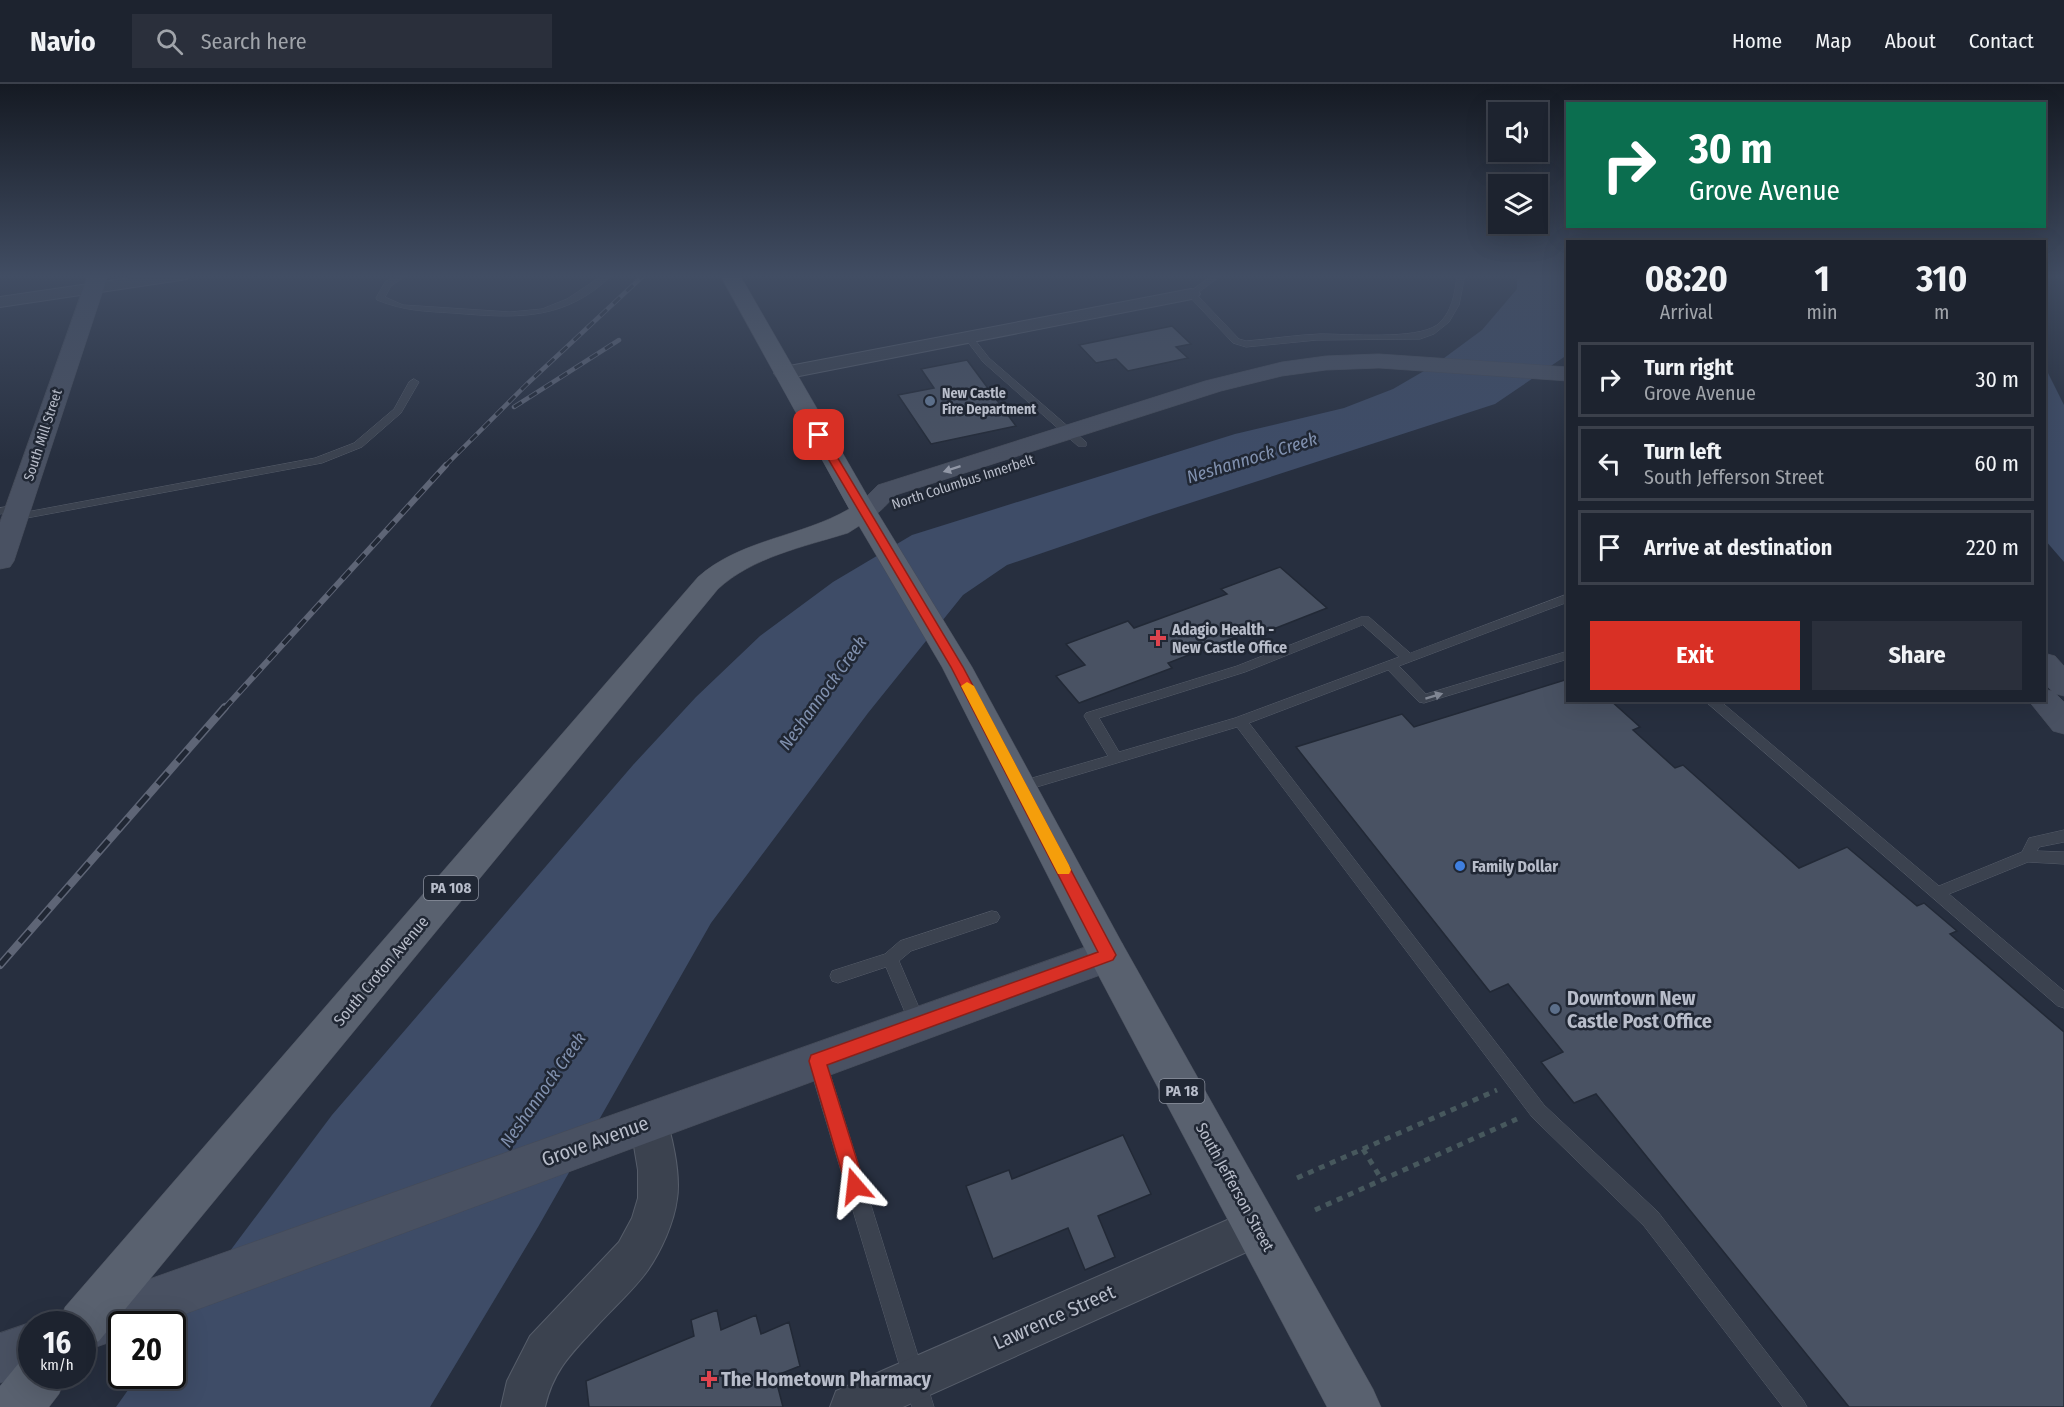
<!DOCTYPE html>
<html lang="en">
<head>
<meta charset="utf-8">
<style>
	:root { --surface:#1d232f; --page:#2a2f3b; --text:#f1f3f6; --muted:#a0a4aa; --line:#3b404b; --accent:#d93025 }
	body { margin:0; font-family:"Fira Sans Condensed",sans-serif; background:var(--page); color:var(--text); height:100vh; display:flex; flex-direction:column; font-size:22px; white-space:nowrap }
	* { box-sizing:border-box; margin:0 }
	p { font-size:20px; color:var(--muted) }
	.icon { flex:none; width:33px; height:33px; fill:none; stroke:currentColor; stroke-width:2; stroke-linecap:round; stroke-linejoin:round }
	.map { position:relative; flex:1; overflow:hidden }
	.side { position:absolute; left:1566px; top:156px; width:480px; height:462px; display:flex; flex-direction:column; background:var(--surface); border-radius:0px; box-shadow:0 6px 24px #0002,0 0 0 2px var(--line) }
	.side>* { flex:none }
	.guide { position:absolute; left:1566px; top:18px; width:480px; height:126px; border-radius:0px; box-shadow:0 6px 24px #0002,0 0 0 2px var(--line); background:#0b6e4f; color:#fff; overflow:hidden }
	.fabs { position:absolute; left:1488px; top:18px; display:grid; gap:12px }
	.fabs a { display:grid; place-items:center; width:60px; height:60px; border-radius:0px; background:var(--surface); box-shadow:0 6px 24px #0002,0 0 0 2px var(--line); font-size:30px }
	.speed { position:absolute; left:18px; top:1227px; display:flex; gap:12px; font-size:30px; font-weight:700; text-align:center }
	.speed>* { display:grid; place-content:center; width:78px; height:78px; border-radius:50%; background:var(--surface); box-shadow:0 6px 24px #0002,0 0 0 2px var(--line); line-height:1 }
	.speed small { font-size:15px; font-weight:400 }
	.speed .limit { border:3px solid #111; border-radius:9px; background:#fff; color:#111 }
	.pin { position:absolute; display:grid; place-items:center; width:51px; height:51px; color:#fff; margin:-26px; border-radius:12px; box-shadow:0 3px 9px #0006 }
	.me { position:absolute; width:66px; margin:-33px; rotate:343deg; stroke-linejoin:round; filter:drop-shadow(0 0 4px #0008) }
	.turn { display:flex; align-items:center; gap:21px; height:126px; padding:0 24px; font-size:27px }
	.turn .icon { width:78px; height:78px; stroke-width:2.5 }
	.turn b { display:block; font-size:42px; line-height:51px }
	.eta { display:flex; justify-content:space-evenly; align-items:center; height:102px; text-align:center }
	.eta b { font-size:36px; font-weight:700; line-height:42px }
	.primary-button { display:flex; gap:12px; margin-top:auto; padding:12px 24px }
	.primary-button a { flex:1; height:69px; border-radius:0px; background:var(--accent); color:#fff; font-size:24px; font-weight:700; line-height:69px; text-align:center }
	.primary-button a+a { background:var(--page); color:var(--text) }
	ul { padding:0; list-style:none }
	li { display:flex; align-items:center; gap:18px; height:75px; margin:0 12px 9px; padding:0 12px; border:3px solid var(--line); border-radius:0px }
	li div { flex:1 }
	li b { display:block; font-size:22px }
	li em { font-style:normal }
	header { display:flex; align-items:center; gap:36px; box-sizing:border-box; height:84px; padding:0 30px; background:var(--surface); border-bottom:2px solid var(--line) }
	header strong { font-size:28px }
	nav { display:flex; gap:33px; margin-inline-start:auto; font-size:21px }
	.search { width:420px; height:54px; background:var(--page); display:flex; align-items:center; gap:15px; box-sizing:border-box; padding:0 21px; border-radius:0px; color:var(--muted); font-size:22px }
	.map>svg:first-child { display:block }
</style>
</head>
<body>
<header>
<strong>Navio</strong>
<div class="search"><svg class="icon" aria-label="search" viewBox="0 0 24 24"><circle cx="10" cy="10" r="6"/><path d="M15 15l6 6"/></svg>Search here</div>
<nav><a>Home</a><a>Map</a><a>About</a><a>Contact</a></nav>
</header>
<div class="map">
<svg width="2064" height="1323" viewBox="0 0 2064 1323">
	<rect width="100%" height="100%" fill="#272f3f"/>
	<!-- water -->
	<path fill="#3e4c67" d="M1517,191H1567V271L1495,320L1153,431L1007,481L963,511L868,629L711,839L538,1143L430,1323H116L138,1292H172L173,1243L332,1031L633,681L696,613L760,552L833,498L912,451L1235,350L1344,324L1393,305L1436,280L1482,246L1517,205Z
		M2045,283L2064,321V478L2045,456Z"/>
	<!-- building -->
	<path fill="#495263" stroke="#222936" stroke-width="1.5" d="M1172,242L1191,260L1176,263L1188,274L1128,287L1116,275L1096,279L1079,261Z
		M967,276L1016,342L931,360L898,311L934,304L921,285Z
		M1280,483L1327,524L1266,548L1261,543L1168,579L1172,584L1079,619L1056,592L1085,581L1066,560L1128,537L1134,544L1227,510L1221,505Z
		M1568,595V616H1610L1640,643L1633,646L1675,684L1683,681L1799,784L1847,763L1917,822L1924,819L1957,847L1950,850L2064,948V1323H1849L1596,1010L1574,1019L1541,978L1563,968L1508,900L1490,908L1296,663L1402,630L1414,643Z
		M1123,1051L1151,1110L1098,1132L1115,1173L1085,1186L1068,1144L993,1175L966,1102L1009,1086L1012,1095Z
		M717,1226L721,1246L756,1231L761,1250L789,1238L800,1282L775,1292L783,1323H589L586,1297L694,1252L691,1236Z"/>
	<g fill="none" stroke-linecap="round" stroke-linejoin="round">
		<!-- lane casing -->
		<g stroke="#565d6a" stroke-width="1">
			<path id="lane" d="M398,191H407L391,202L385,213L403,221L510,228L542,225L567,215L603,191H612C564,238 515,234 453,229C423,227 405,227 377,216L376,214L385,198Z
				M1213,191H1222L1196,210L1239,255L1246,257C1271,255 1295,251 1320,250C1348,250 1416,256 1437,241C1452,229 1455,209 1457,191H1465L1459,221L1449,238L1434,250L1420,255L1317,256L1246,263L1233,259L1187,210Z
				M965,251H971L989,274L1086,358V362H1078L983,278L964,253Z
				M414,295L419,298L401,329L362,363L322,379L16,436L11,433L16,430L315,374L354,359L394,325L409,298Z
				M19,421L23,422V426L0,430V424Z
				M1568,510V518L1399,582L1426,610L1568,567V575L1424,619L1419,618L1388,586L1249,639L1544,1021L1658,1128L1803,1316L1807,1323H1783L1644,1142L1532,1033L1237,643L1020,708L1015,707L1013,703L1015,699L1108,672L1084,632L1086,629L1237,582L1361,533H1369L1410,569ZM1363,541L1399,573L1235,634L1119,668L1099,634L1245,588Z
				M1704,616H1719L1939,802L2022,768L2029,754L2064,746V758L2039,763L2037,767L2064,768V780L2028,778L1949,810L2064,907V924L2058,922Z
				M992,827L997,828L1000,833L997,838L911,867L899,877L926,940L924,945L918,947L912,945L886,883L838,899L832,897L830,892L832,887L885,870L900,857Z
				M817,969L823,971L826,977L934,1323H912L808,977L811,971Z"/>
		</g>
		<!-- street casing -->
		<g stroke="#565d6a" stroke-width="2">
			<path id="street" d="M150,191H190L187,195L181,196L0,223V213Z
				M1191,205L1197,206L1200,210L1197,214L784,295L777,293L774,289L777,285L784,283Z
				M649,1020L662,1025C672,1047 681,1091 677,1115C674,1139 661,1167 648,1186C633,1207 612,1225 595,1244C571,1270 553,1287 545,1323H501L507,1297L530,1252L619,1158L632,1134L638,1114V1086L630,1038L636,1025Z
				M1257,1123L1271,1129L1277,1143L1271,1157L903,1323H830L836,1307Z"/>
		</g>
		<!-- secondary casing -->
		<g stroke="#454b58" stroke-width="1">
			<path id="secondary" d="M88,191H108L14,477L10,483L0,485V438Z
				M1379,270L1568,283V297L1379,284L1326,286L1282,292L1221,307L896,411C883,424 874,438 855,434L851,428L878,401L1205,297L1282,278L1326,272Z
				M2044,569L2055,572L2064,582V612L2056,610L2064,618V650L2053,647L2028,616H2044V605L2052,607L2044,599Z
				M1108,855L1122,859L1127,871L1122,883L158,1240H122V1254L82,1268V1240H59L65,1227L82,1219Z
				M32,1238L38,1240H32V1288L0,1299V1249Z"/>
		</g>
		<!-- primary casing -->
		<g stroke="#454b58" stroke-width="1">
			<path id="primary" d="M720,191H740L868,413L972,583L1122,859L1373,1305L1381,1323H1327L1094,883L942,583L859,442L848,449C803,463 753,473 718,505L99,1257L82,1264V1240H58L65,1223L698,493C741,455 801,453 849,425Z
				M32,1271V1292H66L59,1310L49,1323H0V1302L23,1274Z"/>
		</g>
		<!-- path -->
		<path stroke="#47585d" stroke-width="5" stroke-dasharray="6 6" stroke-linecap="butt" d="M1363,1065L1382,1096
			M1297,1094L1497,1006
			M1315,1126L1517,1035"/>
		<!-- lane -->
		<use href="#lane" fill="#3b424f" fill-rule="evenodd"/>
		<!-- street -->
		<use href="#street" fill="#3b424f" fill-rule="evenodd"/>
		<!-- secondary -->
		<use href="#secondary" fill="#495162" fill-rule="evenodd"/>
		<!-- primary -->
		<use href="#primary" fill="#59616f" fill-rule="evenodd"/>
		<!-- rail-far2 casing -->
		<g stroke="#5e6576" stroke-width="4.5">
			<path id="rail-far2" d="M514,323L619,256
				M445,382L527,300L644,191"/>
		</g>
		<!-- rail-far1 casing -->
		<g stroke="#5e6576" stroke-width="6">
			<path id="rail-far1" d="M224,625L446,381"/>
		</g>
		<!-- rail casing -->
		<g stroke="#5e6576" stroke-width="8">
			<path id="rail" d="M0,881L225,623"/>
		</g>
		<!-- rail-far2 -->
		<use href="#rail-far2" stroke="#202734" stroke-width="3" stroke-dasharray="9" stroke-linecap="butt"/>
		<!-- rail-far1 -->
		<use href="#rail-far1" stroke="#202734" stroke-width="4" stroke-dasharray="11" stroke-linecap="butt"/>
		<!-- rail -->
		<use href="#rail" stroke="#202734" stroke-width="5" stroke-dasharray="15" stroke-linecap="butt"/>
	</g>
	<!-- one-way arrows -->
	<defs><path id="oneway-solid" d="M-6-.8H1V-3.2L6.5 0L1 3.2V.8H-6Z" transform="scale(1.5)"/></defs>
	<use fill="#9197a6" href="#oneway-solid" transform="translate(952 385) rotate(162)"/>
	<use fill="#808693" href="#oneway-solid" transform="translate(1434 612) rotate(-17)"/>
	<!-- sky -->
	<linearGradient id="sky" x2="0" y2="1"><stop stop-color="#151a23"/><stop offset="0.51" stop-color="#414d63"/><stop offset="1" stop-color="#414d63" stop-opacity="0"/></linearGradient>
	<rect width="2064" height="376" fill="url(#sky)"/>
	<!-- route -->
	<path fill="#d93025" stroke="#8d1f18" stroke-width="1.5" d="M819,348L824,351L963,583L1116,871L1113,876L827,981L865,1102L862,1108L855,1111L849,1108L846,1102L809,977L811,971L1098,868L951,583L814,351Z"/>
	<!-- slow -->
	<path fill="#f59e0b" d="M967,598L974,602L1069,781L1071,786L1069,790H1058L961,602Z"/>
	<!-- markers -->
	<g fill="#5c6f8a" stroke="#202734" stroke-width="2">
		<circle cx="930" cy="317" r="6"/>
		<circle cx="1555" cy="925" r="6"/>
	</g>
	<g fill="#e0444e" stroke="#202734" stroke-width="2">
		<path d="M1155 545h6v6h6v6h-6v6h-6v-6h-6v-6h6z"/>
		<path d="M706 1286h6v6h6v6h-6v6h-6v-6h-6v-6h6z"/>
	</g>
	<circle fill="#3f7fe0" stroke="#202734" stroke-width="2" cx="1460" cy="782" r="6"/>
	<g text-anchor="middle" dominant-baseline="central" stroke-width="5" stroke-linejoin="round" paint-order="stroke">
		<!-- far-poi labels -->
		<g font-size="14" font-weight="bold" fill="#b8bdca" stroke="#202734" text-anchor="start">
			<text x="942" y="309">New Castle<tspan x="942" dy="16">Fire Department</tspan></text>
		</g>
		<!-- far-street labels -->
		<g font-size="14" fill="#b8bdca" stroke="#202734">
			<text transform="translate(43 351) rotate(-72)">South Mill Street</text>
			<text transform="translate(963 398) rotate(-18)">North Columbus Innerbelt</text>
		</g>
		<!-- shield labels -->
		<g fill="#202734" stroke="#8a909d" stroke-width="1.5">
			<rect x="424" y="792" width="54" height="24" rx="4.5"/>
			<rect x="1159.5" y="995" width="45" height="24" rx="4.5"/>
		</g>
		<g font-size="15" font-weight="bold" fill="#b8bdca">
			<text x="451" y="804">PA 108</text>
			<text x="1182" y="1007">PA 18</text>
		</g>
		<!-- poi labels -->
		<g font-size="16" font-weight="bold" fill="#b8bdca" stroke="#202734" text-anchor="start">
			<text x="1172" y="545">Adagio Health -<tspan x="1172" dy="18">New Castle Office</tspan></text>
			<text x="1472" y="782">Family Dollar</text>
		</g>
		<!-- street labels -->
		<g font-size="16" fill="#b8bdca" stroke="#202734">
			<text transform="translate(381 887) rotate(-50)">South Croton Avenue</text>
			<text transform="translate(1235 1103) rotate(61)">South Jefferson Street</text>
		</g>
		<!-- water labels -->
		<g font-size="18" font-style="italic" fill="#8191af" stroke="#202734">
			<text transform="translate(1252 374) rotate(-17)">Neshannock Creek</text>
			<text transform="translate(823 609) rotate(-54)">Neshannock Creek</text>
			<text transform="translate(543 1006) rotate(-55)">Neshannock Creek</text>
		</g>
		<!-- near-poi labels -->
		<g font-size="20" font-weight="bold" fill="#b8bdca" stroke="#202734" text-anchor="start">
			<text x="1567" y="914">Downtown New<tspan x="1567" dy="23">Castle Post Office</tspan></text>
			<text x="721" y="1295">The Hometown Pharmacy</text>
		</g>
		<!-- near-street labels -->
		<g font-size="20" fill="#b8bdca" stroke="#202734">
			<text transform="translate(595 1057) rotate(-20)">Grove Avenue</text>
			<text transform="translate(1054 1233) rotate(-24)">Lawrence Street</text>
		</g>
	</g>
</svg>
<div class="fabs">
<a><svg class="icon" aria-label="sound" viewBox="0 0 24 24"><path d="M4 9h4l5-4v14l-5-4H4zM17 9q2 3 0 6"/></svg></a>
<a><svg class="icon" aria-label="layers" viewBox="0 0 24 24"><path d="M12 4l9 5-9 5-9-5zM3 14l9 5 9-5"/></svg></a>
</div>
<div class="speed"><div>16<small>km/h</small></div><div class="limit">20</div></div>
<div class="pin" style="left:819px;top:351px;background:#d93025"><svg class="icon" aria-label="arrive" viewBox="0 0 24 24"><path d="M6 21V4h12l-3 4 3 4H6"/></svg></div>
<svg class="me" style="left:855px;top:1102px" viewBox="-20 -20 40 40"><path d="M0-17L14 15 0 8-14 15z" fill="#d93025" stroke="#fff" stroke-width="4"/></svg>
<div class="guide">
<div class="turn"><svg class="icon" aria-label="right" viewBox="0 0 24 24"><path d="M7 20v-9h11M14 6l5 5-5 5"/></svg><div><b>30 m</b>Grove Avenue</div></div>
</div>
<section class="side">
<div class="eta">
<div><b>08:20</b><p>Arrival</p></div>
<div><b>1</b><p>min</p></div>
<div><b>310</b><p>m</p></div>
</div>
<ul>
<li><svg class="icon" aria-label="right" viewBox="0 0 24 24"><path d="M7 20v-9h11M14 6l5 5-5 5"/></svg><div><b>Turn right</b><p>Grove Avenue</p></div><em>30 m</em></li>
<li><svg class="icon" aria-label="left" viewBox="0 0 24 24"><path d="M17 20v-9H6M10 6l-5 5 5 5"/></svg><div><b>Turn left</b><p>South Jefferson Street</p></div><em>60 m</em></li>
<li><svg class="icon" aria-label="arrive" viewBox="0 0 24 24"><path d="M6 21V4h12l-3 4 3 4H6"/></svg><div><b>Arrive at destination</b></div><em>220 m</em></li>
</ul>
<div class="primary-button"><a>Exit</a><a>Share</a></div>
</section>
</div>
</body>
</html>
